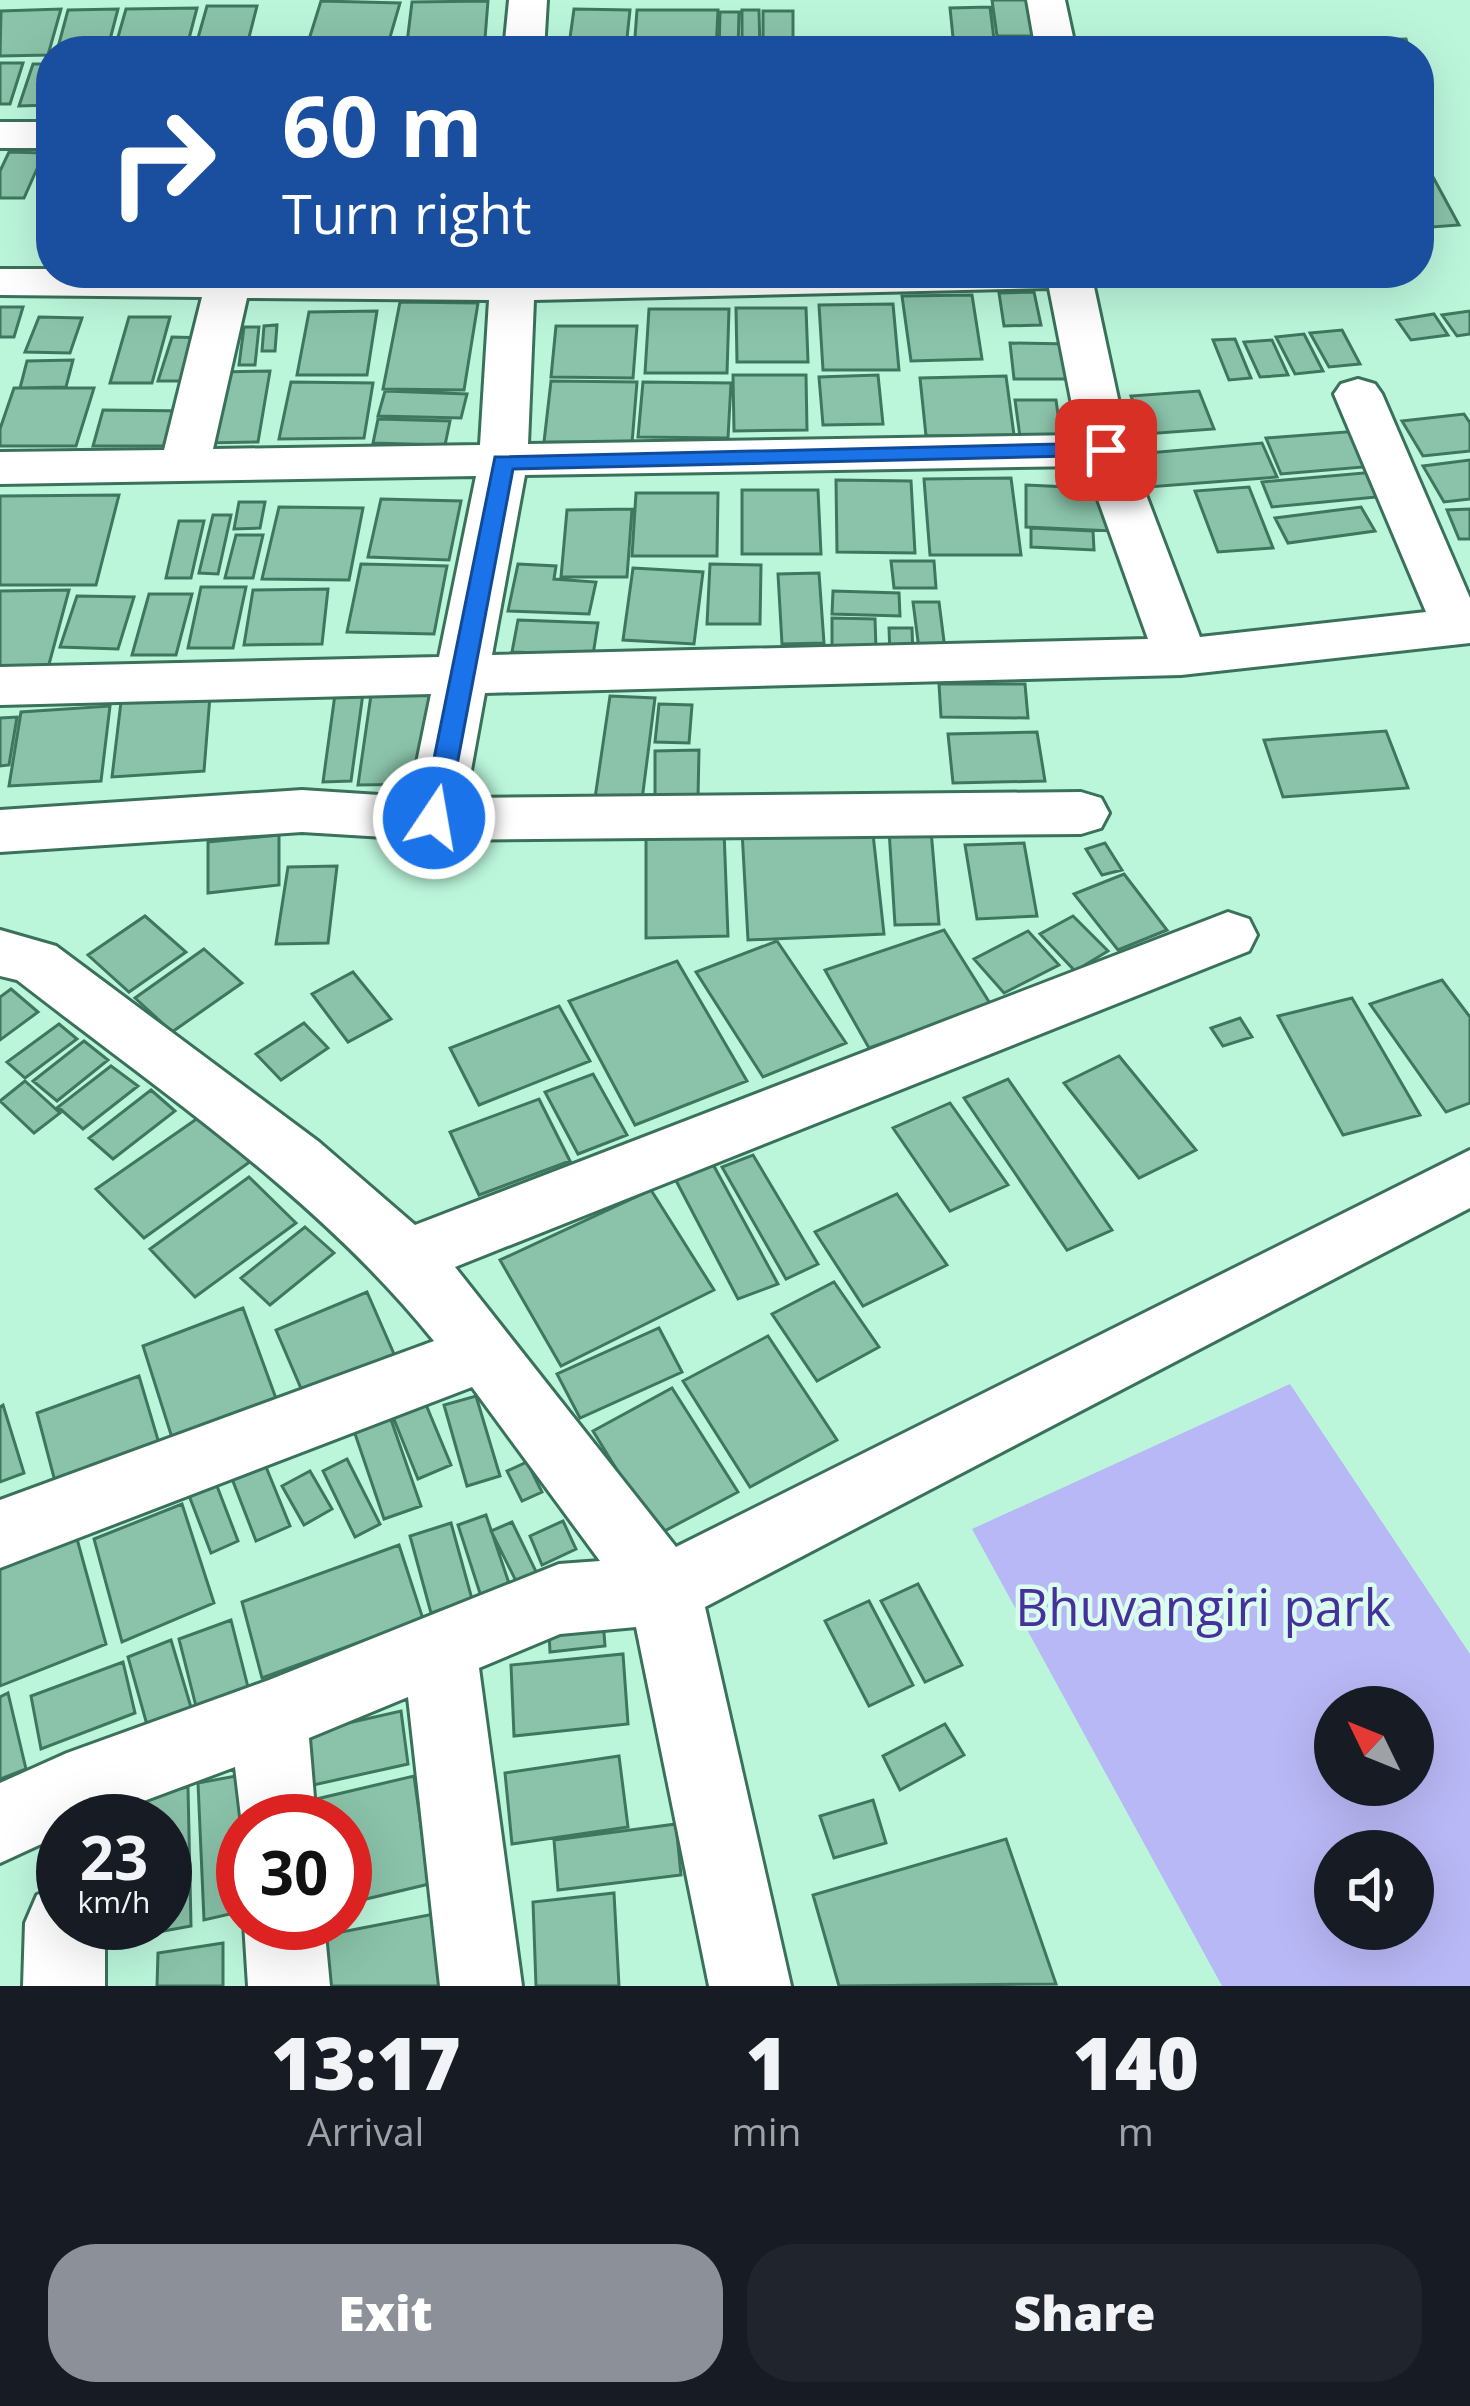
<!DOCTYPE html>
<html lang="en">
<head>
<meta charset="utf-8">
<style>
	:root { --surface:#171b24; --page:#20242c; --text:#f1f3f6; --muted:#9ea1a6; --accent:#8c9099 }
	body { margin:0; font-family:"Open Sans",sans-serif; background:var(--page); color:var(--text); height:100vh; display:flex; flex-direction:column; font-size:45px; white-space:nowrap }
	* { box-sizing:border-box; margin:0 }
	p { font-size:39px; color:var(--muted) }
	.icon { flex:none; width:66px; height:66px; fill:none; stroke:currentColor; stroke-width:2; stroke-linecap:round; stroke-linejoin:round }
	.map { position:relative; height:1986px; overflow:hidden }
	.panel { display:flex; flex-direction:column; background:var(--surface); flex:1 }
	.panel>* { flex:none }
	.top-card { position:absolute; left:36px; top:36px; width:1398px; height:252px; border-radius:48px; box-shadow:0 12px 48px #0002; background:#1a4fa0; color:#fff; overflow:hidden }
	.needle { width:78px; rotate:313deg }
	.buttons { position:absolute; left:1314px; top:1686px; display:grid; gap:24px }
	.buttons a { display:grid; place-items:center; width:120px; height:120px; border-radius:50%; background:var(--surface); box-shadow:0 12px 48px #0002; font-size:60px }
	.speed { position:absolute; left:36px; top:1794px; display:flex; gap:24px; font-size:60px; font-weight:700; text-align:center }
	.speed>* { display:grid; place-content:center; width:156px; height:156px; border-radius:50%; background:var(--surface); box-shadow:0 12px 48px #0002; line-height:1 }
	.speed small { font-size:30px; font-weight:400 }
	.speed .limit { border:18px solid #d22; background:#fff; color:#111 }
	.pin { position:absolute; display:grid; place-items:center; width:102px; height:102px; color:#fff; margin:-51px; border-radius:24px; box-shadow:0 6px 18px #0006 }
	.me { position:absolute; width:132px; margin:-66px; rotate:12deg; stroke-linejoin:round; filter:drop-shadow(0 0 9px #0008) }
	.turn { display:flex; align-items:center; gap:42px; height:252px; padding:0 48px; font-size:54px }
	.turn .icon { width:156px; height:156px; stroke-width:2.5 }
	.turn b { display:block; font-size:84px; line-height:102px }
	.eta { display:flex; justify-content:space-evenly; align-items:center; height:204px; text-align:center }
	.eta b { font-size:72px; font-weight:800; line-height:84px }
	.action { display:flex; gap:24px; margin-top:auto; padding:24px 48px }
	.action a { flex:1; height:138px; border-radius:48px; background:var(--accent); color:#fff; font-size:48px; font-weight:800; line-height:138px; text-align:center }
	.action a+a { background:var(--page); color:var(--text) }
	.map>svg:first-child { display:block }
</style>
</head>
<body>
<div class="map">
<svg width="1470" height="1986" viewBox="0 0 1470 1986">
	<rect width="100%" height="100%" fill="#bbf6db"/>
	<!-- green -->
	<path fill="#b9b8f6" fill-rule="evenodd" d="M1290,1384L1470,1654V1986H1222L972,1529ZM1335,1707H1413V1785H1335ZM1335,1851H1413V1929H1335Z"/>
	<!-- building -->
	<path fill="#8ac3a9" stroke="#3f765f" stroke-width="3" d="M992,0H1030L1035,36H997Z
		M321,1L400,3L386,51L306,49Z
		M488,1L484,51H406L412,2Z
		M207,6H257L247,45H196Z
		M990,7L995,47H954L950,8Z
		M197,8L186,50L114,51L126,9Z
		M61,9L48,55L0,56L1,11Z
		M118,9L107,51H57L68,10Z
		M574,9L630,10L627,38H570Z
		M637,10H718L716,51H634Z
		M742,10H759L760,51H742Z
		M763,11H793V43H763Z
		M720,12H739L738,51H719Z
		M1406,39L1410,51H1331L1327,41Z
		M0,63H23L10,104H0Z
		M33,64H51V105L19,106Z
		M9,152L44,153L24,198H0V171Z
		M1433,177L1459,225L1419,228V178Z
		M1034,292L1041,325L1004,326L999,293Z
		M972,295L982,359L911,361L902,296Z
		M400,302L478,303L464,390L383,389Z
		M893,304L899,370H823L819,305Z
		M0,307H23L14,337H0Z
		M736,308H806L808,362H737Z
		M649,309H729L727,373H645Z
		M377,311L367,375H297L309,312Z
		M1470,311V334L1457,336L1442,315Z
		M1434,314L1448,335L1411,340L1397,320Z
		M39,317L82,318L70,353L25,352Z
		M129,317H170L152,383H110Z
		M277,325L275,351H262L264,326Z
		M556,326H637L633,378L551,377Z
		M244,327H259L255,365H239Z
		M1342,330L1360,364L1329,367L1310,333Z
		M1304,334L1323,371L1295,374L1276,337Z
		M172,337L207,338L194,381H158Z
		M1235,339L1251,378L1229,380L1213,340Z
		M1272,340L1288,375L1260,377L1244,342Z
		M1010,343L1070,344L1074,379H1014Z
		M73,360L66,387L20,388L27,361Z
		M270,371L258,442L204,443L218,372Z
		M733,375H806L807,430L734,431Z
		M878,375L883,424L823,425L819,377Z
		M1006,376L1014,435L926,436L920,378Z
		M551,381L637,382L632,443L544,442Z
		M291,382L373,383L364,438L279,439Z
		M643,382L731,383L728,438L638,437Z
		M14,388H94L76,446H0V429Z
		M385,391L467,394L461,418L378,416Z
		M1199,391L1214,429L1145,434L1131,396Z
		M1015,400H1056L1061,436L1020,437Z
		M103,410L189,411L179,446H93Z
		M1464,414L1470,423V451L1423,456L1402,421Z
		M378,419L450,421L445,445L373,443Z
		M1359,431L1375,466L1281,474L1266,438Z
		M1262,443L1277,477L1148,487L1136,454Z
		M1470,460V499L1444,502L1423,466Z
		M1375,472L1387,496L1272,507L1262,482Z
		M1011,478L1021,555H930L924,479Z
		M836,480L911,481L915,553L837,552Z
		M1026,485L1112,489L1113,531L1026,527Z
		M1249,487L1273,548L1218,552L1195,491Z
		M742,490H818L821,554H742Z
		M636,493H718L717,556H632Z
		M119,495L96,585H0V496Z
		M381,499L461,501L449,560L368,557Z
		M239,502H265L260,528L234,529Z
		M279,507L363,508L349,580L262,579Z
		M1361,507L1375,531L1288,543L1275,518Z
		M632,509L627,577H561L567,510Z
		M1470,509V539H1459L1447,510Z
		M213,515H231L218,574L199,573Z
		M179,521H204L191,578H166Z
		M1031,528L1093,531L1094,550L1031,547Z
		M236,535H263L253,578H225Z
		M891,561H934L936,588H894Z
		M361,564L447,566L434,634L347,632Z
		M518,564L556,566L554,579L596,582L589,614L508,611Z
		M710,564L761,565L760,624H707Z
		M633,568L703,572L694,644L623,640Z
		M819,573L824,643L782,644L778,574Z
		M201,587H246L233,648H188Z
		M328,589L322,644L244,645L253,590Z
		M69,590L48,668H0V591Z
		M833,591L899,593L900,616L832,614Z
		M149,594H192L176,655H132Z
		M77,596L134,597L118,649L60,647Z
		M913,602H939L945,649H919Z
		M832,618L875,619L876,649L832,648Z
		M518,620L598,623L593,655L512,652Z
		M889,628H912L913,656L890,655Z
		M939,684H1025L1028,718L941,717Z
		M364,686L351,781L323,782L336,687Z
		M372,688H441L430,784L358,785Z
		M210,696L204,771L112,777L121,702Z
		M610,696L655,698L642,800L595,798Z
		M659,704L692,705L689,743L655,742Z
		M110,706L101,781L9,786L21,712Z
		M17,717L9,765L0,766V718Z
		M1386,731L1408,788L1283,797L1264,740Z
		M1037,732L1045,781L953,783L948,734Z
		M699,750L698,798L655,799V751Z
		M872,825L884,934L748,940L742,831Z
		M889,830H931L939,924L895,925Z
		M724,831L728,936L646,938V832Z
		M279,835V885L208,893V842Z
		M1024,843L1037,916L977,919L965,845Z
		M1105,843L1122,870L1102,875L1086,849Z
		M337,866L328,943L276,944L288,867Z
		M1124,874L1167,930L1118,950L1074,894Z
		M145,916L186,952L129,992L88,955Z
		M1073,916L1108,951L1075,971L1040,934Z
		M944,930L991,1005L869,1048L825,970Z
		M1028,931L1059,965L1004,993L974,959Z
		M777,941L846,1043L763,1077L696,972Z
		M204,949L242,983L172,1032L135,998Z
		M677,961L747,1081L635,1125L569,1001Z
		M353,972L391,1019L348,1042L312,994Z
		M1442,980L1470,1017V1103L1446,1112L1370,1004Z
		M11,989L38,1012L0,1040V997Z
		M1352,998L1420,1115L1343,1135L1278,1016Z
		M559,1006L590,1061L479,1105L450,1048Z
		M1240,1018L1252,1037L1223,1046L1211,1028Z
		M304,1023L328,1048L281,1080L256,1054Z
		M59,1024L77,1039L25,1078L7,1062Z
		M84,1041L108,1060L57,1101L33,1081Z
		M1119,1056L1196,1150L1139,1178L1064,1083Z
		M111,1066L138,1086L83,1129L58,1107Z
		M593,1074L627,1135L578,1154L545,1092Z
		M1008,1079L1112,1230L1067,1250L964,1098Z
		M25,1081L60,1113L34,1133L0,1101Z
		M151,1090L175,1111L113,1159L89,1138Z
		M539,1099L570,1161L479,1195L450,1132Z
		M950,1103L1008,1185L950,1211L893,1128Z
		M211,1109L258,1156L144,1238L96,1189Z
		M753,1155L818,1264L786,1279L722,1167Z
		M709,1157L778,1284L738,1299L671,1171Z
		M249,1177L296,1223L195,1297L150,1249Z
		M651,1190L714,1290L561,1366L500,1260Z
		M897,1194L947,1265L863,1306L815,1232Z
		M305,1227L334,1253L270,1305L241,1278Z
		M834,1282L879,1347L817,1381L772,1314Z
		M367,1292L394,1354L303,1393L276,1330Z
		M243,1308L278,1404L174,1444L143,1346Z
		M659,1328L682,1372L580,1418L557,1374Z
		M768,1336L837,1440L750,1487L683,1381Z
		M139,1376L161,1450L57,1489L37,1413Z
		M672,1388L738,1492L657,1535L593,1431Z
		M422,1395L451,1465L418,1479L389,1407Z
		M476,1396L500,1476L467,1486L444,1405Z
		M3,1405L24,1473L0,1482V1407Z
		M388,1411L421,1506L384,1519L352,1425Z
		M262,1457L290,1526L256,1541L229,1471Z
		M347,1459L380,1524L355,1537L323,1471Z
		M527,1462L542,1492L522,1501L507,1471Z
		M310,1471L332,1509L304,1525L282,1486Z
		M212,1473L238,1541L211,1553L185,1485Z
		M182,1504L214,1603L122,1642L94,1539Z
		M486,1515L516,1604L487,1615L458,1525Z
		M563,1521L576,1549L542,1565L530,1536Z
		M512,1522L543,1586L523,1595L491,1531Z
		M451,1523L472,1599L431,1613L410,1536Z
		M74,1528L106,1644L0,1686V1557Z
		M399,1545L423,1619L262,1678L242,1602Z
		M918,1584L962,1665L925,1682L881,1601Z
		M869,1601L913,1685L869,1706L825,1621Z
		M602,1607L605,1646L550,1652L548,1613Z
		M231,1620L251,1699L199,1718L179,1639Z
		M171,1640L193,1714L149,1732L128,1657Z
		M623,1654L628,1724L514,1736L511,1665Z
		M123,1662L135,1713L41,1749L31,1696Z
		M8,1693L26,1769L0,1779V1697Z
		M401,1711L408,1764L309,1786L304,1733Z
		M945,1724L964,1755L900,1790L883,1756Z
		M619,1756L628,1827L512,1844L505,1773Z
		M247,1774L250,1821H243V1911L204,1920L198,1783Z
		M414,1776L429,1884L345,1904V1821H310L308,1801Z
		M188,1787L191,1926L104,1942V1923H165V1821H103V1803Z
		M873,1800L886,1843L834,1858L820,1816Z
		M676,1824L681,1875L558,1890L554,1840Z
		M1006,1839L1056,1984L839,1986L813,1895Z
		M614,1893L619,1986H536L533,1902Z
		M439,1913L446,1986H325L321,1936Z
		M223,1943V1986H157L158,1953Z"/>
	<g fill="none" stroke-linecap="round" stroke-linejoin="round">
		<!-- street casing -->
		<g stroke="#3a715b" stroke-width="6">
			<path id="street" d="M509,0H547L544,51H504Z
				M1027,0H1065L1076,51H1036Z
				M0,122H51V148H0Z
				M0,269H51V273H1091L1129,450L1200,637L1426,612L1334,394L1341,384L1358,379L1375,384L1382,394L1470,598V643L1181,675L485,693L466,798L1081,792L1101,798L1109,813L1101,828L1081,834L434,840L302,832L0,852V810L302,790L410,797L431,694L0,705V667L439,657L476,476L0,484V452L164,450L202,297L0,295ZM1049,288L1078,435L528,444L534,300ZM247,298L489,300L480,445L213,449ZM1086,466L1148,639L492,655L525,475Z
				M1228,912L1249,919L1257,935L1249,951L455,1267L676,1547L1470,1150V1208L705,1607L791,1986H709L636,1627L560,1634L479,1668L522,1986H440L408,1697L309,1738L316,1821H243V1833L235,1767L90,1821H63V1834L0,1863V1783L67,1753L269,1680L559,1564L600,1561L472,1387L0,1568V1500L434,1341C318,1197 162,1093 17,980L0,976V930L56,946L319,1142L415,1225Z
				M63,1884V1923H105V1986H23L25,1923L37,1895Z
				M244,1923H324L330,1986H248Z"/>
		</g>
		<!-- street -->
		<use href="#street" fill="#fff" fill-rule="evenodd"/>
	</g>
	<!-- route -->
	<path fill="#1a73e8" stroke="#114b97" stroke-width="3" d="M1106,443L1117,450L1113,455L513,469L447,818L434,828L422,818L495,457Z"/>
	<g text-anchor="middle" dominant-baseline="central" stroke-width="9" stroke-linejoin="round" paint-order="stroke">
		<!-- near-park labels -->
		<g font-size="51" fill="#45309c" stroke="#dbfded">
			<text x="1203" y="1606">Bhuvangiri park</text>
		</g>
	</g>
</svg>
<div class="buttons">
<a><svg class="needle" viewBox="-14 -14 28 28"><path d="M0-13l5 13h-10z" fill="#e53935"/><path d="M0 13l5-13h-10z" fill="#9ea1a6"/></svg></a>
<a><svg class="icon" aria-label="sound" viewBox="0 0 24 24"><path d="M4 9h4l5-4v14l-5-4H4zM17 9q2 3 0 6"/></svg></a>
</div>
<div class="speed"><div>23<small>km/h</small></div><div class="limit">30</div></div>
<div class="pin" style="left:1106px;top:450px;background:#d93025"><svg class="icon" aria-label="arrive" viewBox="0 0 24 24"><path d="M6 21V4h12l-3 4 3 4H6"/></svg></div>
<svg class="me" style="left:434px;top:818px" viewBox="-20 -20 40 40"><circle r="17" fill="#1a73e8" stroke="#fff" stroke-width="3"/><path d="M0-11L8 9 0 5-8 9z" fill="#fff"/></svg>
<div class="top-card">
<div class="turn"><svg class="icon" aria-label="right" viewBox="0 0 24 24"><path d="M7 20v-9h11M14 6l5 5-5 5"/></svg><div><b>60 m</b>Turn right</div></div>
</div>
</div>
<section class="panel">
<div class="eta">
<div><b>13:17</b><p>Arrival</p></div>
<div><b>1</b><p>min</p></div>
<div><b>140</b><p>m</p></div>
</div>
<div class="action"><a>Exit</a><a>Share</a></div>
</section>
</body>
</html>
